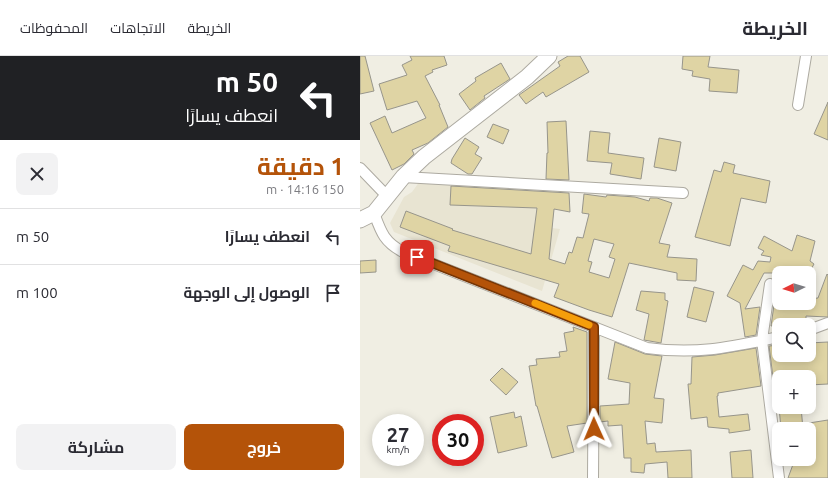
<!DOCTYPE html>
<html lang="ar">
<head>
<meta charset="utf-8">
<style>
	:root { --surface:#fff; --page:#f2f2f3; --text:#2b2b33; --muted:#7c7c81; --line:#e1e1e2; --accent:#b45309 }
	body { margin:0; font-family:Ubuntu,Cairo,sans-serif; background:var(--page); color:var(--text); direction:rtl; height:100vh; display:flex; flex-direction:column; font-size:15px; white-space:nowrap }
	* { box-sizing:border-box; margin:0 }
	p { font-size:13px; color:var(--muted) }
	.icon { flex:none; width:22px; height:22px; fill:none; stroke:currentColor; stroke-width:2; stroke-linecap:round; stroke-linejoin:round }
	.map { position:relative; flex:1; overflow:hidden; direction:ltr }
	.panel { display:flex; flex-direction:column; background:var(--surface); width:360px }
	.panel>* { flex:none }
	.guide { background:#202124; color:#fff; overflow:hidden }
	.needle { width:26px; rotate:265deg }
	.buttons { position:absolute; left:412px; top:210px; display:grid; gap:8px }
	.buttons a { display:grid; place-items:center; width:44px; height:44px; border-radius:8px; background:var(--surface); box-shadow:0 2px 10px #0003; font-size:20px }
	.speed { position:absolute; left:12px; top:358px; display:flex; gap:8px; font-size:20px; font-weight:700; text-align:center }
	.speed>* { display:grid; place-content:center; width:52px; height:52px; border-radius:50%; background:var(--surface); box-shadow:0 2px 10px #0003; line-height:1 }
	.speed small { font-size:10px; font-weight:400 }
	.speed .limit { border:6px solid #d22; background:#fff; color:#111 }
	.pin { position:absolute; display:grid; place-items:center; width:34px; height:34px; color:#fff; margin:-17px; border-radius:8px; box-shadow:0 2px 6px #0006 }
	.me { position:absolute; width:44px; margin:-22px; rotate:359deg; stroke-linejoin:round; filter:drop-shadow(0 0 3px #0008) }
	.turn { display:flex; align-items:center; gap:14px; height:84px; padding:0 16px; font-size:18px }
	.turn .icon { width:52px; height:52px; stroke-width:2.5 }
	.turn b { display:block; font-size:28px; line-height:34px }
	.round { display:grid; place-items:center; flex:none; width:42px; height:42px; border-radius:8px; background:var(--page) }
	.overview { display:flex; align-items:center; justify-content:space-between; height:68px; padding:0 16px }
	h1 { font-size:24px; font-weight:700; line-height:30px; color:var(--accent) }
	.cta { display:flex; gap:8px; margin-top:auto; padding:8px 16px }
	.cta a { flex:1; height:46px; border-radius:8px; background:var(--accent); color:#fff; font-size:16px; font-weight:700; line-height:46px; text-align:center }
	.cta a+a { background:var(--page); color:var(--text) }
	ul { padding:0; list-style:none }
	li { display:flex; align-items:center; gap:12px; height:56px; padding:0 16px; border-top:1px solid var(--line) }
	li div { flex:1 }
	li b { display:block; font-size:15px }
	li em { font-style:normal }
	header { display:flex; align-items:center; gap:24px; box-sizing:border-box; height:56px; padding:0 20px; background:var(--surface); border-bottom:1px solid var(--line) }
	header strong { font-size:19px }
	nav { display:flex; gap:22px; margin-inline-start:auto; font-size:14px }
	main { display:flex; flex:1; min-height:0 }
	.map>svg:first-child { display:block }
</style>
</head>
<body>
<header>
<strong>الخريطة</strong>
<nav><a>الخريطة</a><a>الاتجاهات</a><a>المحفوظات</a></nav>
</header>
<main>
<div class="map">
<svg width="468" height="422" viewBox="0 0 468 422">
	<rect width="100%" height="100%" fill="#f0eee3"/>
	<!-- built -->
	<path fill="#e8e4d2" d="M60,125L197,135L192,172L200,173L182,235L34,176L30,167L44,141L52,136Z"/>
	<!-- building -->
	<path fill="#dfd4a4" stroke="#97958b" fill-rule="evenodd" d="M0,0H5L14,35L0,38Z
		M50,0H84L87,9L72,14L73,16L65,20L80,49H79L88,71L68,87L52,94L54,98L44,108L32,114L10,67L25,60L32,77L66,62L57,45L27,54L19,28L47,19L42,9L52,4Z
		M208,0H220L229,16L186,41L183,36L166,48L159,39L200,10L198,6Z
		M323,0H350L348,11L379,14L377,37L349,35L350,23L332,20L333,15L322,13Z
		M141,7L150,23L124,40L125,42L110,54L99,38L116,25L115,22Z
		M468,46V84L454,78Z
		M206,65L209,124L186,123L187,97H188L187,66Z
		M133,68L149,74L143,88L127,81Z
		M230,75L250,77L248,97L284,102L281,123L250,118L252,107L227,105Z
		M105,82L119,91L115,98L122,102L112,118H108L91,107L92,103Z
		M299,82L321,86L316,115L294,111Z
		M364,106L375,109L373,117L410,125L406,147L381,142L370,190L335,181L354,114L361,116Z
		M91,130L209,137L210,156L194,153L189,203L205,208L209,196L212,197L217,181L223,182L229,158L222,157L224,138L246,141L247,139L275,141L289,145L290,142H297L312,147L299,187L310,189L307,201L337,203L336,225L317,224V217L269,207L252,261L229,254L194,241L199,228L88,195L90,190L40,171L46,155L93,173L92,174L171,198L177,152L90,149ZM234,183L254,188L249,201L255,203L249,222L229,216L232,206L228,205Z
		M437,179L455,185L450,205L454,208L449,217H404L385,253L400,251L396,279L385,281L380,247L367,240L383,209L393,214L398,205L410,206L411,201L401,199L404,195L398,192L404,180L432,195Z
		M16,204V216L0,217V205Z
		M467,218L468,219V261L446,260V265L411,270L414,249L449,247V243L458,242Z
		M334,231L354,236L346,266L327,261Z
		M281,235L305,237V244L308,245L301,287L284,284L289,258L276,254Z
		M213,271L227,276V367L207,370L214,396L192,402L177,350H176L169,310L177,309L176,303L200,301L199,296L207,295L204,277L214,275Z
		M255,286L285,298L302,300L294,342L304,343L302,367L285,365L287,388L295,387L296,396L331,394L332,422H308L307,406L285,408L284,417L271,416V402H264L262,369L248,370V365L240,366V350L269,348L270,327L248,323Z
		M468,286V328L449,329V321H419V329H414L409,290L419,289V299H449V287Z
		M396,292L401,330L358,337V340H357L359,361L388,358L390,374L369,377V373L348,371L347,361L331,363L328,328H331L332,301L355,299Z
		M142,312L158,326L146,339L130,324Z
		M419,351H441L443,373H421Z
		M154,356L155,362L161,360L167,390L138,397L130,361Z
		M468,364V422H428L435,403H449V367Z
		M391,394L393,422H372L370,396Z"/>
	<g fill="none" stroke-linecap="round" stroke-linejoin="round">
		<!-- street casing -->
		<g stroke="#adaaa1" stroke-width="12">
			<path id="street" d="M438,49L446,0
				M0,112L26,139
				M43,121L323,137
				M14,157C21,176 24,186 43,196L287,292C337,299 371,291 419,281
				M410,228L402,284L419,422
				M449,274L468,267
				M233,422L234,271"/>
		</g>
		<!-- secondary casing -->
		<g stroke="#adaaa1" stroke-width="17">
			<path id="secondary" d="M0,164L14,157L43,121L64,101L167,21L189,0"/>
		</g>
		<!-- street -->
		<use href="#street" stroke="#fff" stroke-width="10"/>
		<!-- secondary -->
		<use href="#secondary" stroke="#fff" stroke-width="15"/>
	</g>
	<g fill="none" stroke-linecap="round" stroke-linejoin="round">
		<!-- route casing -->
		<g stroke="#753606" stroke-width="10">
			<path id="route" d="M57,201L234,271V373"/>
		</g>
		<!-- route -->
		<use href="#route" stroke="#b45309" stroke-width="7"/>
		<!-- slow -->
		<path stroke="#f59e0b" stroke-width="7" d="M175,247L229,269"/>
	</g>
</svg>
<div class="buttons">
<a><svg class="needle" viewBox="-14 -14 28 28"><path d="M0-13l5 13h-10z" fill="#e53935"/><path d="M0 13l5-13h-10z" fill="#7c7c81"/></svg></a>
<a><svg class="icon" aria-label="search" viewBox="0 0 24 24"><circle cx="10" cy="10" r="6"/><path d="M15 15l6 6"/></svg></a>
<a>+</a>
<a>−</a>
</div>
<div class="speed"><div>27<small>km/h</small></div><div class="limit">30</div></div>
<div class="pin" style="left:57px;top:201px;background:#d93025"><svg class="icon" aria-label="arrive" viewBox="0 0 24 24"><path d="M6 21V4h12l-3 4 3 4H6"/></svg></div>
<svg class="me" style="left:234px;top:373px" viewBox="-20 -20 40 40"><path d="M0-17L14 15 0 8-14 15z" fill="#b45309" stroke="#fff" stroke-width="4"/></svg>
</div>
<section class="panel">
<div class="guide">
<div class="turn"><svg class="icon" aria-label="left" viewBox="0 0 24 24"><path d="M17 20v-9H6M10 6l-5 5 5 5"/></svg><div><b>50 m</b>انعطف يسارًا</div></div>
</div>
<div class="overview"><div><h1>1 دقيقة</h1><p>150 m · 14:16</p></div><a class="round"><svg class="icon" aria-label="close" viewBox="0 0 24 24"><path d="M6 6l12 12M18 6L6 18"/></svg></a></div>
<ul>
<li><svg class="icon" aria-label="left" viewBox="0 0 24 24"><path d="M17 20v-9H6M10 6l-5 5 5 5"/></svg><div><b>انعطف يسارًا</b></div><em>50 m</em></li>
<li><svg class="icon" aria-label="arrive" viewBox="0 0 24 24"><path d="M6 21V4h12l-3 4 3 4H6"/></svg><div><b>الوصول إلى الوجهة</b></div><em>100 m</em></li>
</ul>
<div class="cta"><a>خروج</a><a>مشاركة</a></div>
</section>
</main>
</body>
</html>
